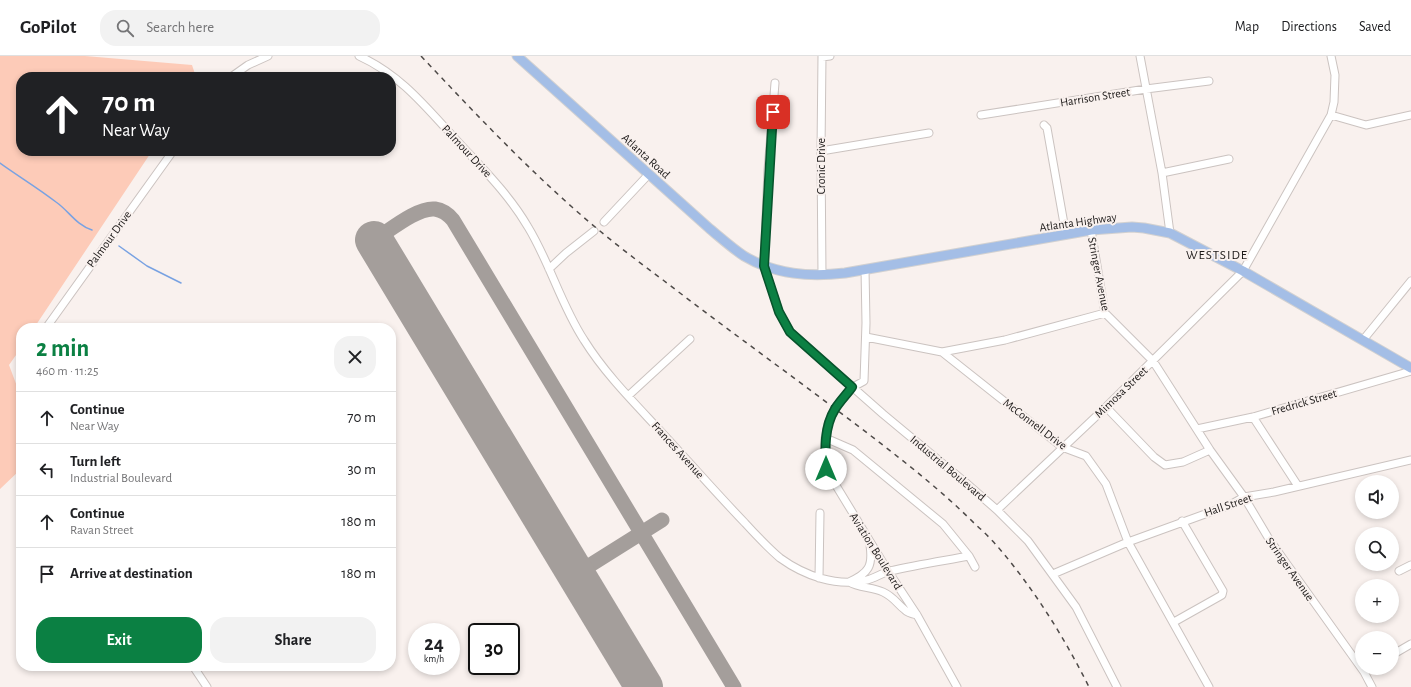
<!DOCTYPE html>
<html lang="en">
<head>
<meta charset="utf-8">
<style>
	:root { --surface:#fff; --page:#f2f2f2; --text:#202124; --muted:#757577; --line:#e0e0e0; --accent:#0b8043 }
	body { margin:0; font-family:"Alegreya Sans",sans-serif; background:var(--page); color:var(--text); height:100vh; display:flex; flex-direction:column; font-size:15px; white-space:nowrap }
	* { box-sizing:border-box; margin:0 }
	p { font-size:13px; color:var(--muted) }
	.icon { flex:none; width:22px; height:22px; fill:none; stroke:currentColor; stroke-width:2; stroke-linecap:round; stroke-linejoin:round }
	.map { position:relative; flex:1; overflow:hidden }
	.details { position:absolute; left:16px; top:267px; width:380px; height:348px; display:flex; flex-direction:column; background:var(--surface); border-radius:16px; box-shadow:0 2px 6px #0003 }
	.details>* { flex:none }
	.top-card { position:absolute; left:16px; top:16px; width:380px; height:84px; border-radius:16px; box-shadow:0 2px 6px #0003; background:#202124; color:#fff; overflow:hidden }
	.fabs { position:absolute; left:1355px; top:419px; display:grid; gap:8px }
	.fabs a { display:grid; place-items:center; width:44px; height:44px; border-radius:50%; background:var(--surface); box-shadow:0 2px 6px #0003; font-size:20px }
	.speed { position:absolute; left:408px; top:567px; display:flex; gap:8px; font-size:20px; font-weight:700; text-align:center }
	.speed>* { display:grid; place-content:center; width:52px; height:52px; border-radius:50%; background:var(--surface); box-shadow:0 2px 6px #0003; line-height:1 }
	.speed small { font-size:10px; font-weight:400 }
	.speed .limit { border:2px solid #111; border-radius:6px; background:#fff; color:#111 }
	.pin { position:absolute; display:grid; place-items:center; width:34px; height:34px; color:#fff; margin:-17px; border-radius:8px; box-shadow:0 2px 6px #0006 }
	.me { position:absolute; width:44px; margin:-22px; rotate:0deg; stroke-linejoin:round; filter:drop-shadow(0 0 3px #0008) }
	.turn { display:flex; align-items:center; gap:14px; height:84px; padding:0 20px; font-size:18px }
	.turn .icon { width:52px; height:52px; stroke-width:2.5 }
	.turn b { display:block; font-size:28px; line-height:34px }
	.round { display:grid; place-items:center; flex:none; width:42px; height:42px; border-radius:16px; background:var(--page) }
	.head { display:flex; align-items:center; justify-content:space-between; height:68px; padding:0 20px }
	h1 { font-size:24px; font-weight:600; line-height:30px; color:var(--accent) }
	.cta { display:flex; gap:8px; margin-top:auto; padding:8px 20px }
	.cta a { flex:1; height:46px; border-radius:16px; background:var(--accent); color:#fff; font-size:16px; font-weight:600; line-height:46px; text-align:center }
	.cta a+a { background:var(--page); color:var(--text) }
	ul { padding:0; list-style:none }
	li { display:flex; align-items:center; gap:12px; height:52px; padding:0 20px; border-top:1px solid var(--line) }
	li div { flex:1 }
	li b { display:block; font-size:15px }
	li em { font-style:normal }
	header { display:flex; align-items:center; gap:24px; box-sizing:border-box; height:56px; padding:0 20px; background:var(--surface); border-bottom:1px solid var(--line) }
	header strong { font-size:19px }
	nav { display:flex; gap:22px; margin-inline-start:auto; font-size:14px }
	.search { width:280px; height:36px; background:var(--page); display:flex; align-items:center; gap:10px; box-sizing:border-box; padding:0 14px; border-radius:16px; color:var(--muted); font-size:15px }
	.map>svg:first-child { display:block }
</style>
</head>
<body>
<header>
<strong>GoPilot</strong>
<div class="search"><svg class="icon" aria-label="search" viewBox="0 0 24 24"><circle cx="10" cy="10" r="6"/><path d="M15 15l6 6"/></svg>Search here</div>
<nav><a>Map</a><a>Directions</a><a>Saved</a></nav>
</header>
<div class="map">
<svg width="1411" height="631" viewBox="0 0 1411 631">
	<rect width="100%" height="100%" fill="#f9f1ee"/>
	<!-- green -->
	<path fill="#fdcbb8" d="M0,0H85L192,9L196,21H21V95H152L34,272H21V292L9,309L21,341V413L0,433Z"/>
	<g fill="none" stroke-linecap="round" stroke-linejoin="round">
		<!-- stream -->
		<path stroke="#79a2e2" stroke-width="1.5" d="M0,107C18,120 38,132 56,146C69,155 76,169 92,174
			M119,190L147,210L181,227"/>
		<!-- taxiway -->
		<path stroke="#a49e9b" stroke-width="15" d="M374,184C389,175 417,151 435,153C442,154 448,158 453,164L734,631
			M576,518L662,464"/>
		<!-- runway -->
		<path stroke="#a49e9b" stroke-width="38" d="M374,184L644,631"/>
		<!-- minor casing -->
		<g stroke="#cbc3c0" stroke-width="9">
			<path id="minor" d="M359,0C403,20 428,54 461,89C485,115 510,140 528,171C550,207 561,249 584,284C609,324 644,356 675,391C698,416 721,442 745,467C756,479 767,491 780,502C805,520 836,531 867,524C875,522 882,517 890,515C916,509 942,505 969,500
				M1140,0L1162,117L1170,177
				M822,1L830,0
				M231,21L248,9L268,0
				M775,27L768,114L764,210L779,256L790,276L883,358L966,427L997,454L1028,485L1076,551L1117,631
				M981,59L1146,33L1209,25
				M1331,59L1366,69L1411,59
				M1044,69L1047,72L1066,179
				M821,95L929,77
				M1162,117L1229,103
				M604,166L649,118
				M1091,174L1105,257L1153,305L1210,394L1244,441L1269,483L1364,616L1372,631
				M549,213L566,197L594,175
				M865,213L866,267L864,325L853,331L835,352L828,368L825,383L826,413L888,515L917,559L957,631
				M822,219L821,95L822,0
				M46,272L173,95
				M866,281L942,296L1062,391L1086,400L1106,428L1128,486L1209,631
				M1363,284L1411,225
				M942,296L1005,284L1105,257
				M628,340L690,283
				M1106,351L1154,401L1165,409L1183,406L1210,394
				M1253,361L1298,430
				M1197,373L1253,361L1411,315
				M825,383L830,384L853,394L943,468L969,500L975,511
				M997,454L1106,351L1243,215L1331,59L1334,46L1335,19L1331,0
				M870,489C873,510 869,517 849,526C859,532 872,531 883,536C894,541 897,548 905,554C908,557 913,558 917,559
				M1399,515L1411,509
				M1053,518L1128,486L1230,449L1244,441L1274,436L1411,404
				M819,522L820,457
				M1174,566L1222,539L1223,535L1182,465
				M1392,599L1411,588
				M193,610L207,631"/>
		</g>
		<!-- major casing -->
		<g stroke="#d2d1d1" stroke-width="11">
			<path id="major" d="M517,0L710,173C721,182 732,192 744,200C776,219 810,221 845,217L1091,174L1132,171L1144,172L1170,177L1243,215L1411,312"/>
		</g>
		<!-- minor -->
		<use href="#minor" stroke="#fff" stroke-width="7"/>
		<!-- major -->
		<use href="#major" stroke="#a4bee6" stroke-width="9"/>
		<!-- rail -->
		<path stroke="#4e4a48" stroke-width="1.5" stroke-dasharray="5 5" stroke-linecap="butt" d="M421,0C470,52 519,104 572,151C601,177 632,201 663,224C733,278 805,329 875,383C910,410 944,437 975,468C983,475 991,483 998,491C1034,533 1064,581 1089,631"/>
	</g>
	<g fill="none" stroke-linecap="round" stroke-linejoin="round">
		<!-- route casing -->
		<g stroke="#07532c" stroke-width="10">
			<path id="route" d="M773,56L764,210L779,256L790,276L852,331C847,338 840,345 835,353C824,371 825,393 826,413"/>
		</g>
		<!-- route -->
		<use href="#route" stroke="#0b8043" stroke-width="7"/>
	</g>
	<g text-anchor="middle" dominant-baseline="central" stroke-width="4" stroke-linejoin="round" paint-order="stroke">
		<!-- street labels -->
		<g font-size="12" fill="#1c1918" stroke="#f9f1ee">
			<text transform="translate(1095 41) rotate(-9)">Harrison Street</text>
			<text transform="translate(467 95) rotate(47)">Palmour Drive</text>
			<text transform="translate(646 100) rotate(42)">Atlanta Road</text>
			<text transform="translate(821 110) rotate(-90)">Cronic Drive</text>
			<text transform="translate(1078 166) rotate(-8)">Atlanta Highway</text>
			<text transform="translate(109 183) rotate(-54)">Palmour Drive</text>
			<text transform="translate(1099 218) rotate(79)">Stringer Avenue</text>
			<text transform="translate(1121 336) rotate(-44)">Mimosa Street</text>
			<text transform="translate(1304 346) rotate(-16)">Fredrick Street</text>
			<text transform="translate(1035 368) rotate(37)">McConnell Drive</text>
			<text transform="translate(678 394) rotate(48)">Frances Avenue</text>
			<text transform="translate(948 412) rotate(40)">Industrial Boulevard</text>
			<text transform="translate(1228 449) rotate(-19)">Hall Street</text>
			<text transform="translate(876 495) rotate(58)">Aviation Boulevard</text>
			<text transform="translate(1290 513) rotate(55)">Stringer Avenue</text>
		</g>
		<!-- neighbourhood labels -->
		<g font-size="13" letter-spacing="1" fill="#1c1918" stroke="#f9f1ee">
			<text x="1217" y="199">WESTSIDE</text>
		</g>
	</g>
</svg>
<div class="fabs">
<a><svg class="icon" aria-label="sound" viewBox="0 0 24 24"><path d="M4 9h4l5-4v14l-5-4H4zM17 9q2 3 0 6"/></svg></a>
<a><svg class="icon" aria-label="search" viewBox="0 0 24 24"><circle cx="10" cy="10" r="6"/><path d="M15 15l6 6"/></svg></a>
<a>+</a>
<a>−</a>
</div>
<div class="speed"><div>24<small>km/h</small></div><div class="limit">30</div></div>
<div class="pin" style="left:773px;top:56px;background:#d93025"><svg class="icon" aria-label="arrive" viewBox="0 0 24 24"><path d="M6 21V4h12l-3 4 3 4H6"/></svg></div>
<svg class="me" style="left:826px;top:413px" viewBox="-20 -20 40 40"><circle r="19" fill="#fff"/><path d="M0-13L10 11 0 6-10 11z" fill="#0b8043"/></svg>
<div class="top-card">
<div class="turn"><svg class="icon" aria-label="ahead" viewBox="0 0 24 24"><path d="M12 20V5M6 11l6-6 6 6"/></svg><div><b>70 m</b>Near Way</div></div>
</div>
<section class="details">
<div class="head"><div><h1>2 min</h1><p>460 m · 11:25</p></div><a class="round"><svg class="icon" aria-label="close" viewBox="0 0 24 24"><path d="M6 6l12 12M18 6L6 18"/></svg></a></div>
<ul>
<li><svg class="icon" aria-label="ahead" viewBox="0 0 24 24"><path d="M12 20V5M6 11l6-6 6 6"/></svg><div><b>Continue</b><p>Near Way</p></div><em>70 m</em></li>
<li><svg class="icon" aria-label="left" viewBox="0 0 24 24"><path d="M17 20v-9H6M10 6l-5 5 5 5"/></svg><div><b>Turn left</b><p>Industrial Boulevard</p></div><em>30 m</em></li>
<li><svg class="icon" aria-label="ahead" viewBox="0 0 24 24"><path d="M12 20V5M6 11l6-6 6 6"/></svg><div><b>Continue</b><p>Ravan Street</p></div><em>180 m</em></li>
<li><svg class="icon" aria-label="arrive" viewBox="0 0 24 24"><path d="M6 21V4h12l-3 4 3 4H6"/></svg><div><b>Arrive at destination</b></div><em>180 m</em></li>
</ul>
<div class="cta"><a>Exit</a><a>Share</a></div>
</section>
</div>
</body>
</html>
